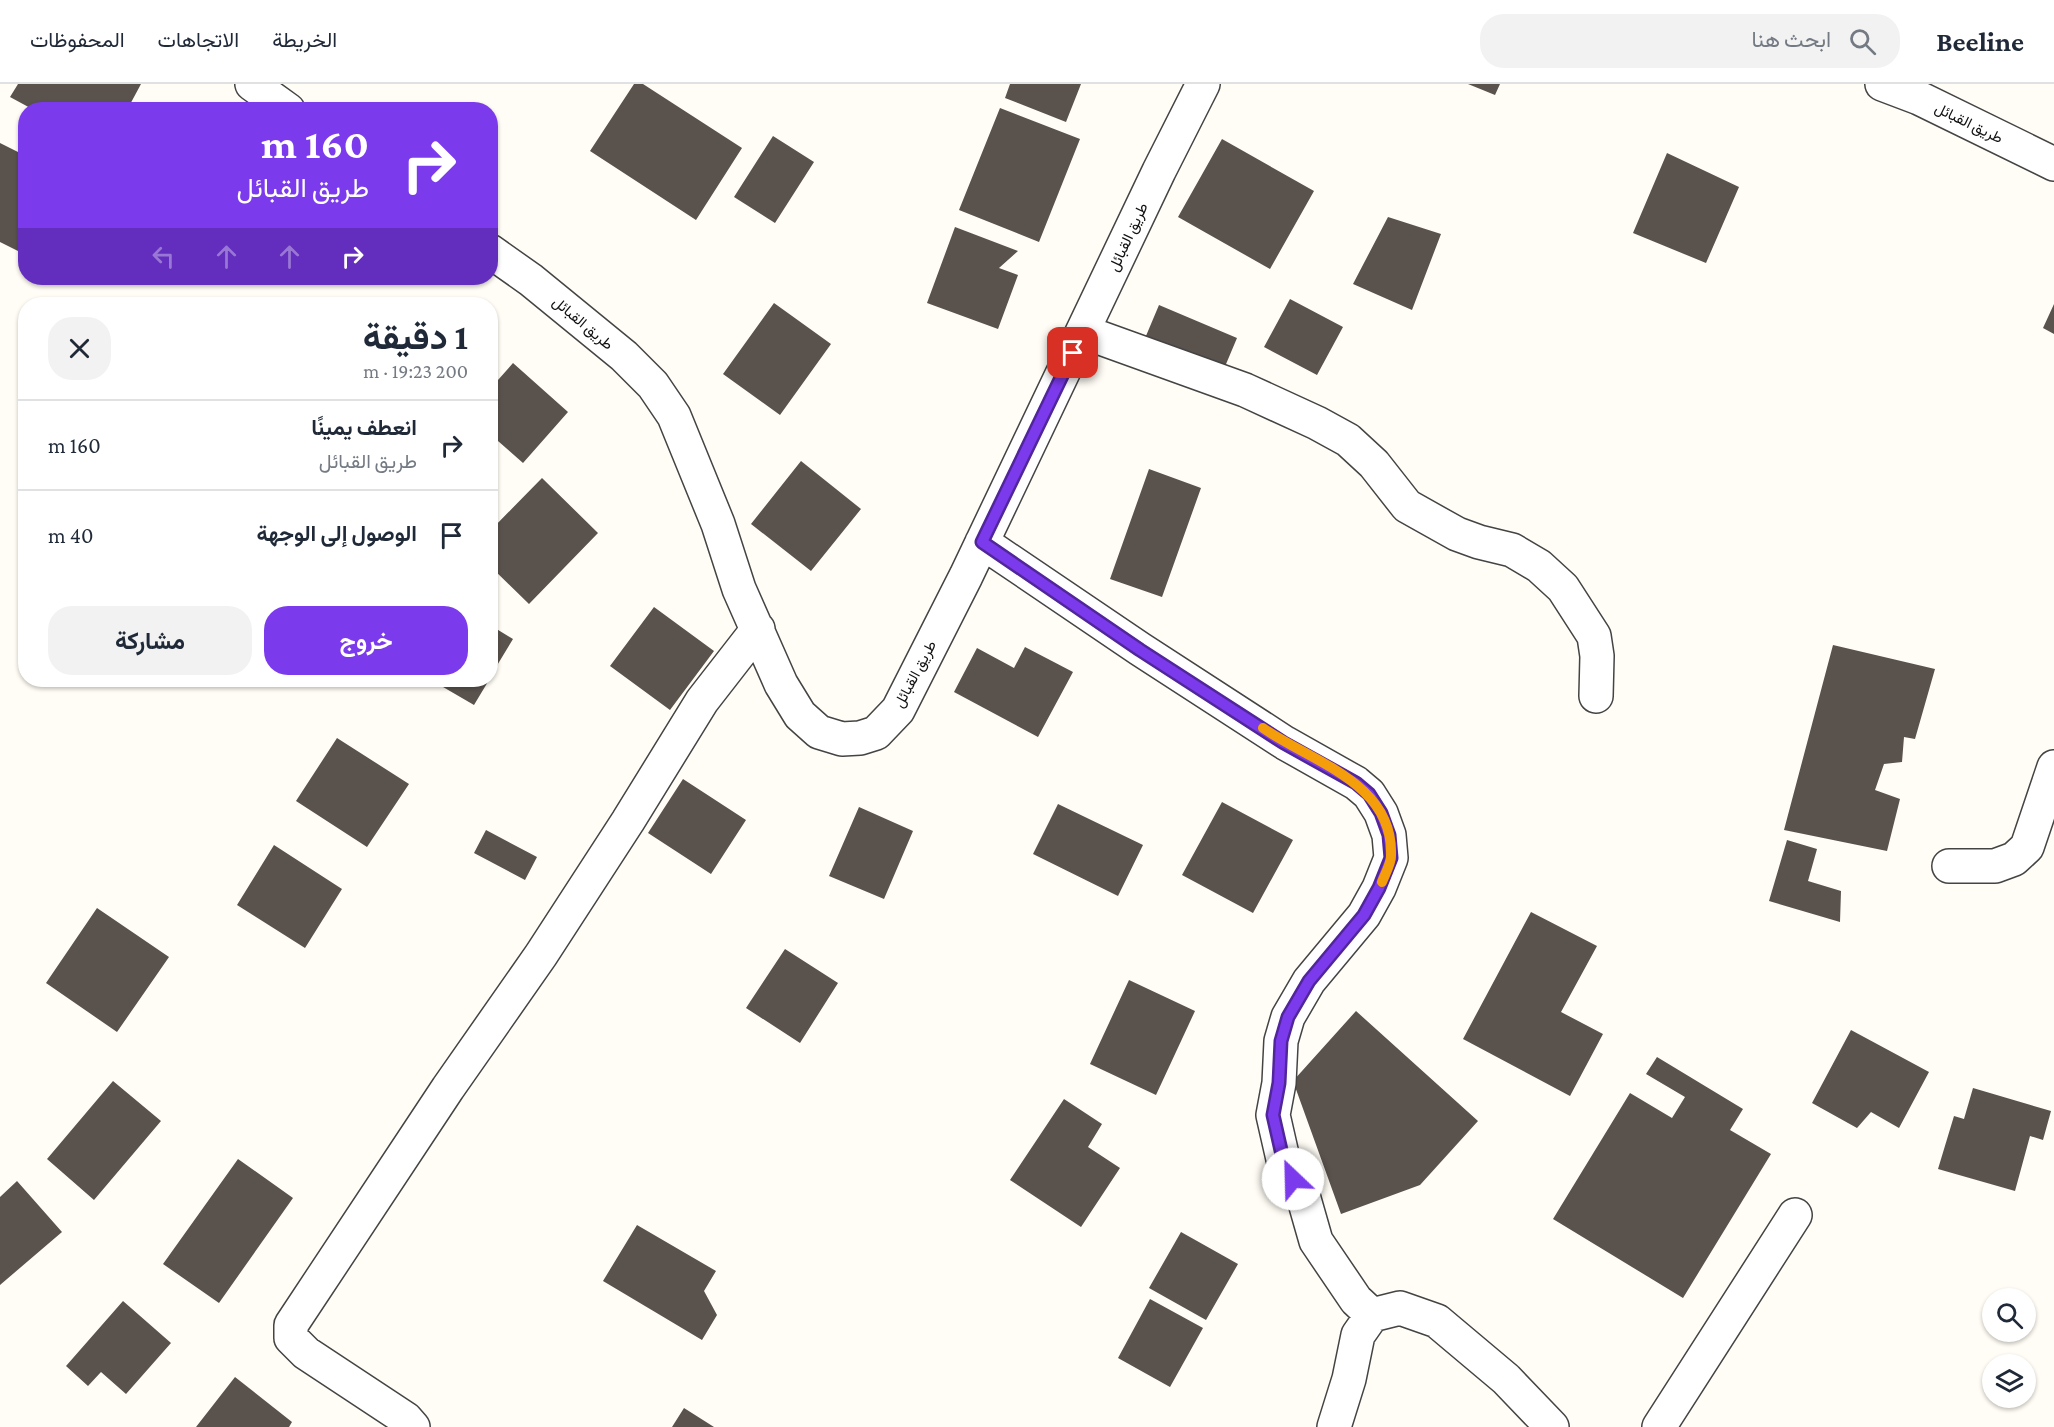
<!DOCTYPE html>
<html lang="ar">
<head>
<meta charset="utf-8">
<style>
	:root { --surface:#fff; --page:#f2f2f3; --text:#1f2937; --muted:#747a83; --line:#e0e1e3; --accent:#7c3aed }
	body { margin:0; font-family:"Crimson Pro",Vazirmatn,serif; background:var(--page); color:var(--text); direction:rtl; height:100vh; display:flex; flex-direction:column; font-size:22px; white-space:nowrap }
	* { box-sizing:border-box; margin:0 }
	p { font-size:20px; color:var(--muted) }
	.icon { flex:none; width:33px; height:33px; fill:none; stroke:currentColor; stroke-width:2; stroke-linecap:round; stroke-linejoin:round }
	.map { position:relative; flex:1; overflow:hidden; direction:ltr }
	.drawer { position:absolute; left:18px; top:213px; width:480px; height:390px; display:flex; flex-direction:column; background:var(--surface); border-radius:24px; box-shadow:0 2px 4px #0004; direction:rtl }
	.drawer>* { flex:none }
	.banner { position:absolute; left:18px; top:18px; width:480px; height:183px; border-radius:24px; box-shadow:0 2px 4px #0004; direction:rtl; background:#7c3aed; color:#fff; overflow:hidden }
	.controls { position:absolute; left:1982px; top:1204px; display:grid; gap:12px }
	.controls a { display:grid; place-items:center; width:54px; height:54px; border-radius:50%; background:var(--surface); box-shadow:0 2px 4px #0004; font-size:30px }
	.pin { position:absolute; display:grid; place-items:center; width:51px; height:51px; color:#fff; margin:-26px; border-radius:12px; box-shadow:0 3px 9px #0006 }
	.me { position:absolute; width:66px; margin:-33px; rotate:336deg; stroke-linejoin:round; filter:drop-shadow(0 0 4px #0008) }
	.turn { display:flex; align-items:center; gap:21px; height:126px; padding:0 30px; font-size:27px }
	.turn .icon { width:78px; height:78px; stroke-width:2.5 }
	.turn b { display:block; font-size:42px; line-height:51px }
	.lanes { display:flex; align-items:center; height:57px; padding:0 30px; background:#0003; justify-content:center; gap:30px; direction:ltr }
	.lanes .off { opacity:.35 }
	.round { display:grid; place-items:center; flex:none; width:63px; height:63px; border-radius:24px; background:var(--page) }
	.headline { display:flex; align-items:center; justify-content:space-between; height:102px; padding:0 30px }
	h1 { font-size:36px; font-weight:700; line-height:45px }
	.cta { display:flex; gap:12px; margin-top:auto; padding:12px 30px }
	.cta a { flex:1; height:69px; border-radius:24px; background:var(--accent); color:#fff; font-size:24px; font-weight:700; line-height:69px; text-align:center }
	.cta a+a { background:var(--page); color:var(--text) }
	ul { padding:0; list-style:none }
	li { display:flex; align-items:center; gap:18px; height:90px; padding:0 30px; border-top:2px solid var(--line) }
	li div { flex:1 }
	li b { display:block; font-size:22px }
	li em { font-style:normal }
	header { display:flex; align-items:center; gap:36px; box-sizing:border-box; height:84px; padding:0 30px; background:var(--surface); border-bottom:2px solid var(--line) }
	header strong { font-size:28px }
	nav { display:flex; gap:33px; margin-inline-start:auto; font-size:21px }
	.search { width:420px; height:54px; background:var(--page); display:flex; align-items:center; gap:15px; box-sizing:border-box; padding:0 21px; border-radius:24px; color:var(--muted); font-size:22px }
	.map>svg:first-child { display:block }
</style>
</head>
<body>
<header>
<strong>Beeline</strong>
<div class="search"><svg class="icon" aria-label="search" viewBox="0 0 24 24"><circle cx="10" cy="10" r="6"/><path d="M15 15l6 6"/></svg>ابحث هنا</div>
<nav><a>الخريطة</a><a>الاتجاهات</a><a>المحفوظات</a></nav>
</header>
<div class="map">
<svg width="2054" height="1343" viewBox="0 0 2054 1343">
	<rect width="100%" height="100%" fill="#fffdf5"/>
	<!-- building -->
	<path fill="#5a524d" d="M18,0H141L127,26H34L10,13Z
		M634,0H643L742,64L696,136L590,67Z
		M1010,0H1081L1066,38L1005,14Z
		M1468,0H1500L1495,11Z
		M1000,24L1080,55L1039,158L959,126Z
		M773,52L814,78L775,139L734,113Z
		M1222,55L1314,107L1270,185L1178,133Z
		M0,59L26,72V171L0,158Z
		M1667,69L1739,103L1706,179L1633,149Z
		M1388,133L1441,150L1412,226L1353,200Z
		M955,143L1018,167L999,184L1018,191L998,245L927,219Z
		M1290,215L1343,243L1317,291L1264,263Z
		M774,219L831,260L780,331L723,290Z
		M2054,220V250L2043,244Z
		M1159,221L1237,254L1221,292L1143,259Z
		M513,279L568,328L523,379L490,350V305Z
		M801,377L861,425L811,487L751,440Z
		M1149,385L1201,404L1162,513L1110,495Z
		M542,394L598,449L529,520L490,482V447Z
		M654,523L714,567L670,626L610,582Z
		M490,541L513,555L490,593Z
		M1833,561L1935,585L1915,655L1904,653L1902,678L1884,680L1875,706L1900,715L1887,767L1784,746Z
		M1025,563L1073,588L1038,653L954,608L977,564L1014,584Z
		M431,596H489L474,621Z
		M337,654L409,700L367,763L296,717Z
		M683,695L746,736L711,790L648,749Z
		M1222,718L1293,756L1253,829L1182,791Z
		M1058,720L1143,761L1118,812L1033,770Z
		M859,723L913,747L884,815L829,792Z
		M486,746L537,773L525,796L474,769Z
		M1787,756L1817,765L1808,797L1841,807L1840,838L1769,817Z
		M274,761L342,805L305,864L237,821Z
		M97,824L169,873L117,948L46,899Z
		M1531,828L1597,862L1561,928L1603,950L1570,1012L1463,955Z
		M785,865L838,899L800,959L746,924Z
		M1129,896L1195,927L1156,1011L1090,980Z
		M1356,927L1478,1037L1420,1101L1341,1130L1293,997Z
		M1851,946L1929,988L1899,1044L1871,1028L1857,1044L1812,1019Z
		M1657,973L1743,1025L1730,1046L1771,1070L1683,1214L1553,1135L1630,1009L1672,1034L1685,1013L1646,990Z
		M113,997L161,1037L94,1116L47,1075Z
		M1973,1004L2051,1027L2043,1056L2030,1052L2015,1107L1938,1085L1954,1032L1964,1035Z
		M1064,1015L1102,1040L1088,1063L1120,1084L1081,1143L1010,1096Z
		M238,1075L293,1114L219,1219L163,1180Z
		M17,1097L62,1148L0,1201V1113Z
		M637,1141L716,1187L704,1207L717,1231L702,1256L603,1197Z
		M1181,1148L1238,1180L1206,1236L1149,1204Z
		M1150,1215L1203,1244L1170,1303L1118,1274Z
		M123,1217L171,1259L126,1310L101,1288L88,1302L66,1282Z
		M235,1293L292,1338L289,1343H196Z
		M684,1324L714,1343H672Z"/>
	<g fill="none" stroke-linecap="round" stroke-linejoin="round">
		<!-- minor casing -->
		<g stroke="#444" stroke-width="36">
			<path id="minor" d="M252,0L288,26
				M1882,0L1919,14L2054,80
				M490,167L531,196L624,272L653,301L674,332L718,440L739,505L781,600L800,631L819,648L842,655L860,654L876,649L898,626L966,492L1159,87L1203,0
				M1084,248L1245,306L1317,339L1348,356L1374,380L1407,422L1457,450L1479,458L1512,466L1539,482L1563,504L1594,552L1597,572L1596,612
				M982,458L1140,565L1285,659L1356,699L1369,710L1381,729L1389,751L1391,774L1379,804L1364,831L1309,897L1288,933L1281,957L1279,999L1273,1031L1283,1075L1304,1115L1316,1157L1356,1216L1372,1231
				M1949,782H1995L2014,775L2027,763L2054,683
				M413,1343L406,1335L306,1269L291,1254V1241L448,1004L541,871L628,737L702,617L758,545
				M1334,1343L1349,1295L1358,1251L1372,1231L1400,1224L1437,1237L1506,1295L1552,1343
				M1659,1343L1795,1131"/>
		</g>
		<!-- minor -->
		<use href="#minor" stroke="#fff" stroke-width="33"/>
	</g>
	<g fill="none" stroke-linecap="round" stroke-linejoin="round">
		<!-- route casing -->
		<g stroke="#51269a" stroke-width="15">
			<path id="route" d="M1073,269L982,458L1140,566L1284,659L1356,699L1369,710L1381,729L1389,751L1391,774L1379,804L1364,831L1309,897L1288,933L1281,957L1279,999L1273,1031L1283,1075L1293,1095"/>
		</g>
		<!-- route -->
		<use href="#route" stroke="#7c3aed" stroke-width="10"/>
		<!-- slow -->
		<path stroke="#f59e0b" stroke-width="10" d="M1263,644C1312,678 1394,699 1391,772C1391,780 1385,790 1382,798"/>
	</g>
	<g text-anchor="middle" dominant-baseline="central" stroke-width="6" stroke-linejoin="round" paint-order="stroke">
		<!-- street labels -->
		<g font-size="15" fill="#111" stroke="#fff">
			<text transform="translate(1969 39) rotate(26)">طريق القبائل</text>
			<text transform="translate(1128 153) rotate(-65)">طريق القبائل</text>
			<text transform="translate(583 239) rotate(40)">طريق القبائل</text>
			<text transform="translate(915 590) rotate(-62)">طريق القبائل</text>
		</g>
	</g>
</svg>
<div class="controls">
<a><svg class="icon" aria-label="search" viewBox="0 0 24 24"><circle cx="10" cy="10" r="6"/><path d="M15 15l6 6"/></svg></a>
<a><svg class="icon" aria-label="layers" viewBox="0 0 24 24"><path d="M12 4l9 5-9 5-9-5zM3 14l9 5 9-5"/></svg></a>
</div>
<div class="pin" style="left:1073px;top:269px;background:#d93025"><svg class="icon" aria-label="arrive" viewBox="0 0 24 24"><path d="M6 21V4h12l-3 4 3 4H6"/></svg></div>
<svg class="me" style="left:1293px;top:1095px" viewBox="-20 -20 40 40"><circle r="19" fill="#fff"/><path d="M0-13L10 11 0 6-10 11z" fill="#7c3aed"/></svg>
<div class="banner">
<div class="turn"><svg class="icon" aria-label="right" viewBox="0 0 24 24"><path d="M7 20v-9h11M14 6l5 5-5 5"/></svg><div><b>160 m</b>طريق القبائل</div></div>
<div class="lanes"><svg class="icon off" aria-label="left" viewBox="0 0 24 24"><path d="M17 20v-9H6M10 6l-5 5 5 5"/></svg><svg class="icon off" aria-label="ahead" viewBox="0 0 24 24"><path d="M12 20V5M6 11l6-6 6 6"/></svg><svg class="icon off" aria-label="ahead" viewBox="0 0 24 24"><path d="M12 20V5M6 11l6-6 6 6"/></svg><svg class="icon" aria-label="right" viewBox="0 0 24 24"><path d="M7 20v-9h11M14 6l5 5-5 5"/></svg></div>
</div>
<section class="drawer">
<div class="headline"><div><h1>1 دقيقة</h1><p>200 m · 19:23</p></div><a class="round"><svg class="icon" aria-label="close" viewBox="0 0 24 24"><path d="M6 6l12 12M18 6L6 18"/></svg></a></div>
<ul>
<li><svg class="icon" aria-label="right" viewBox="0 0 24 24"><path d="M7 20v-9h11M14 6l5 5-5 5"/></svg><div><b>انعطف يمينًا</b><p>طريق القبائل</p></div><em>160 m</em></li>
<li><svg class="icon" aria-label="arrive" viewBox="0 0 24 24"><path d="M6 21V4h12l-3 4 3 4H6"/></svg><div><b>الوصول إلى الوجهة</b></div><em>40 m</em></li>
</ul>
<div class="cta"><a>خروج</a><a>مشاركة</a></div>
</section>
</div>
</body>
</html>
